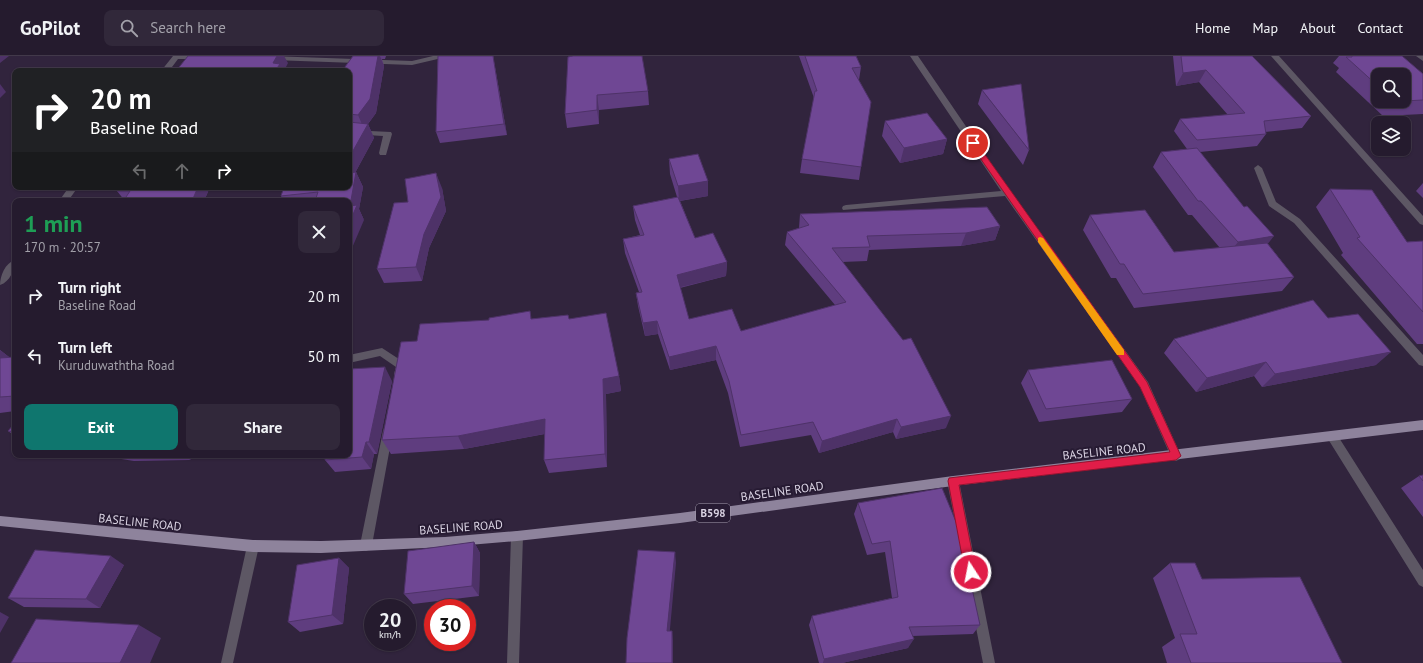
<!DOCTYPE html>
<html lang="en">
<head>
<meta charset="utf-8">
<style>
	:root { --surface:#251b2e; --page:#31283a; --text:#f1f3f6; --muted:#a3a1aa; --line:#42394a; --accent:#0f766e }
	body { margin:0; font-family:"PT Sans",sans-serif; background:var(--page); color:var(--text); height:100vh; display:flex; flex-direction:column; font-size:15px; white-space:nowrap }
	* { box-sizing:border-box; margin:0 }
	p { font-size:13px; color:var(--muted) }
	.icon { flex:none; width:22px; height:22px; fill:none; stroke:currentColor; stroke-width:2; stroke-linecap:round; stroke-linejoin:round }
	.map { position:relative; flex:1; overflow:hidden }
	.sheet { position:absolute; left:12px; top:142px; width:340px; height:260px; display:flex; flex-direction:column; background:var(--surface); border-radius:8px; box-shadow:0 1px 3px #0004,0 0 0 1px var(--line) }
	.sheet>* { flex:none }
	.guide { position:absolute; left:12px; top:12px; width:340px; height:122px; border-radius:8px; box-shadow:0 1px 3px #0004,0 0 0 1px var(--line); background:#202124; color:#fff; overflow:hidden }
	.controls { position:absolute; left:1371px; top:12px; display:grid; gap:8px }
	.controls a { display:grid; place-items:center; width:40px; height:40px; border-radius:8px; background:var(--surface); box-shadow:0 1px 3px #0004,0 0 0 1px var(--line); font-size:20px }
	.speed { position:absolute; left:364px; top:543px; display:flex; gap:8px; font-size:20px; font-weight:700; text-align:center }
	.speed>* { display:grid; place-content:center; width:52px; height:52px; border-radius:50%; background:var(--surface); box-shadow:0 1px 3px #0004,0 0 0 1px var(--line); line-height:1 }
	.speed small { font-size:10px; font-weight:400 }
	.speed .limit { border:6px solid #d22; background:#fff; color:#111 }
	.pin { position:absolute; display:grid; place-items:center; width:34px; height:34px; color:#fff; margin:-17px; border:2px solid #fff; border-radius:50%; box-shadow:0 1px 4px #0007 }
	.me { position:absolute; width:44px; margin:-22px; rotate:349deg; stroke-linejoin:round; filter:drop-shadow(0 0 3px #0008) }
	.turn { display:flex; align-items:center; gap:14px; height:84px; padding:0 12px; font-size:18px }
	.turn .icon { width:52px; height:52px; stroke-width:2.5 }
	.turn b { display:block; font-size:28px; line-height:34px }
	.lanes { display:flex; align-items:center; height:38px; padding:0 12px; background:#0003; justify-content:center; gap:20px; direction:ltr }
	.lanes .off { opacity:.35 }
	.round { display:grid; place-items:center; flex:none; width:42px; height:42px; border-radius:8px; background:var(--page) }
	.summary { display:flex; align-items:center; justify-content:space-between; height:68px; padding:0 12px }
	h1 { font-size:24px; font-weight:700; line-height:30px; color:#1e9e55 }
	.primary-button { display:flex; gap:8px; margin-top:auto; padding:8px 12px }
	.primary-button a { flex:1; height:46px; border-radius:8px; background:var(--accent); color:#fff; font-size:16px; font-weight:700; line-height:46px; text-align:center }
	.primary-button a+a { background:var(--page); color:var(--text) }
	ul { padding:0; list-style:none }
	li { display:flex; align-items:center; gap:12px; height:60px; padding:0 12px }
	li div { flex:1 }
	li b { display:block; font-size:15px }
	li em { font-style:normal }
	header { display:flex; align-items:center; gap:24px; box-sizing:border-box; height:56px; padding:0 20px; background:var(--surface); border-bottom:1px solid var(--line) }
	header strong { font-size:19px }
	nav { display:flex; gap:22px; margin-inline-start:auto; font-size:14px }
	.search { width:280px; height:36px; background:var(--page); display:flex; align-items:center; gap:10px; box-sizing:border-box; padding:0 14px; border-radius:8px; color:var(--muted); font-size:15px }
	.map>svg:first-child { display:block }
</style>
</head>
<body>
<header>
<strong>GoPilot</strong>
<div class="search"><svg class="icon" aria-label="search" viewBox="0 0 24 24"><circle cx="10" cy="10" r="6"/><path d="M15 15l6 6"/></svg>Search here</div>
<nav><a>Home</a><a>Map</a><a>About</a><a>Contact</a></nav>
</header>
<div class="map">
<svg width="1423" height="607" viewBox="0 0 1423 607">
	<rect width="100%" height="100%" fill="#31243d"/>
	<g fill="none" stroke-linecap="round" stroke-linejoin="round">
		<!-- street -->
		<path fill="#5d5764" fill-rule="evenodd" d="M173,0H203L204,1L200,3H178L169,15H161Z
			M269,0L412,5L433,0H457L453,2H442L412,9L272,4L268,2Z
			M910,0H918L1010,135L1148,326L1181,400L1180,403L1176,405L1172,403L1140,331L1005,140L843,154L842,152L843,150L846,149L1001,135Z
			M1271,0H1279L1423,160V169L1420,168Z
			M1416,0H1423V5Z
			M349,74L391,76L392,78L386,99H380L379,97L383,80L349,78Z
			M1258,109L1262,112L1276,146L1300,163L1423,299V310L1419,309L1294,167L1269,150L1254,112Z
			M69,131H78L68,145H59Z
			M15,204C15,213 10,226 0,229C0,220 5,207 15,204Z
			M382,292L405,307L406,310L403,321H395L394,318L396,311L380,300L349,307V299Z
			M388,370L392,372L393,375L372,489L370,493L366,495L362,493L360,489L383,375L384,372Z
			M1332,375L1336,377L1423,514V531L1419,529L1328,383L1327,380L1328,377Z
			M953,420L957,421L959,425L995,607H983L947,425L949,421Z
			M517,475L521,476L523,480L519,607H507L511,480L513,476Z
			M253,484L257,486L259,490L233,607H221L247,490L249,486Z"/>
		<!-- primary -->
		<path fill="#8e839c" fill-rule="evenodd" d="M1423,364V374L953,430L680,467L517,485L445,491L321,497L253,496L0,470V460L253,484L321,485L445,481L517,475L680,457L953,420Z"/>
	</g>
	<!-- wall -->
	<path fill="#5f3d7f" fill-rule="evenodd" d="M353,0H386L385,3H382L384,10L376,57L368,68L374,82L355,117L356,116L363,131L359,153L364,164L349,145H284L281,140L349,131V15Z
		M438,0H493L507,79L440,87L436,76Z
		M799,0H856L861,11L859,24L861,111L859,124L800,117L802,103L814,42Z
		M1173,0H1252L1311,60L1302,72L1265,76L1266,78L1257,90L1200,96L1268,188L1294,221L1282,235L1134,252L1116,222H1111L1083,174L1090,159L1174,196L1220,192L1192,159H1188L1153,111L1161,96L1187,93L1174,75L1180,63L1228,59L1199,26L1176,30Z
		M1339,0H1402L1423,18V58L1383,60L1336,16L1339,12L1333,7ZM1378,19H1404V45H1378Z
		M568,1L648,35L649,49L599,54V68L567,72L565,58Z
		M982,34L1029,94L1023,109L978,48Z
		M885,65L947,83L943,98L900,107L882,80Z
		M669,103L708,140L680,145L695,182L727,206L726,220L680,232L689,263L741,275L835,249L785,189L787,176L799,172L800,158L1000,170L995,184L961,190L869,194L867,205L842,206L946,372L896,383L893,376L819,397L811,379L740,391L728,337L716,304L670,314L658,278L645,280L638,250L636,237L639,236L625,197L623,183L640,179L635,164L633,150L677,141L670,118Z
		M1423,127V142L1416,135Z
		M119,131H210L204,145H125L117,135Z
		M442,132L446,155L429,192L422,225L384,227L377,213L408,146Z
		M1330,133L1407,186L1423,185V288H1417L1341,199L1343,197L1316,151Z
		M568,259L569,263L619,320L621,335L606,338L607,411L549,417L544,404L545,378L464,393L391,398L382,384L417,285L532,263Z
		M1328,262L1376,309L1262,331L1254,320L1196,336L1164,297L1174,283Z
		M0,294L9,301H15V355L0,357Z
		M1028,314L1132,343L1122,356L1039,366L1021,327Z
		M392,325L377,398H374L371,413L335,416L325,404Z
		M15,367V380L8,375Z
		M96,399H193L190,404L134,405Z
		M1423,419V461L1401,432L1419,420Z
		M858,447L980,569L973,578L912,580L908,592L842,607H819L809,569L812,560L892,542L885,496L867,499L854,458Z
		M474,486L480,497L479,540L413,548L404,538Z
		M339,502L349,512L343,568L300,576L288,566Z
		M1170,507L1202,523L1342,607H1167L1162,591L1175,582L1153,522Z
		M124,509L100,552L24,551L8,542Z"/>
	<!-- shaded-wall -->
	<path fill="#4e3268" d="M0,0H9L0,7Z
		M277,0H284L288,7L284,15H275L273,7Z
		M378,0H380L384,10L376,57L364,73L358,59Z
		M493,0L494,6L507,79L504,68Z
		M1206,14L1199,26L1176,30L1183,17Z
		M0,28L6,36L0,42Z
		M597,39L599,54V68L597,54Z
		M368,68L374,82L349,128V102Z
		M947,83L943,98L900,107L904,92Z
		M356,116L363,131L359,153L364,164L349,199V168L350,150Z
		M436,117L442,132L446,155L429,192L422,225L416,211Z
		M708,125V140L679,145L678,130Z
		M198,131H210L204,145H192Z
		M1000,170L995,184L961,190L966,177Z
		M1274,180L1263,194L1227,200L1238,186Z
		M727,206L726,220L677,232V219Z
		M657,265L658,278L645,280L643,267Z
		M716,290V304L670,314L669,301Z
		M0,294L13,304L0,317Z
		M1391,296L1376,309L1262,331L1275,318Z
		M1266,306L1254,320L1196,336L1207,322Z
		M385,311L392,325L377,398L369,386Z
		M619,320L621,335L606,338L607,411L605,398L603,323Z
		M951,360L946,372L896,383L901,371Z
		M545,363L549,377L464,393L458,380Z
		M897,363L893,376L819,397L822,385Z
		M366,386L374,398L371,413L362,401Z
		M186,399H193L190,404Z
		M474,486L480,497L479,540L472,530Z
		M675,496L676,507L669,584L667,575Z
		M111,500L124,509L100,552L86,543Z
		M339,502L349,512L343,568L332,559Z
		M0,556L9,561L0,577Z
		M139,569L161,582L150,607H120Z
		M672,575L673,584V607H672Z
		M914,583L908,592L842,607H823L824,603Z"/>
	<!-- building -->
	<path fill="#6f4794" stroke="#4e3268" d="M188,0H277L273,7L280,8L275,15H176Z
		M353,0H378L370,43L358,59L349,58V15H342Z
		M438,0H493L504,68L436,76Z
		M573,0H642L648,35L597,39V54L565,58L568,1Z
		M805,0H856L861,11L852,12L871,46L861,111L802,103L815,35H817Z
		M1181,0H1252L1311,60L1264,65L1266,78L1197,84L1180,63L1245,57L1206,14L1183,17Z
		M1352,0H1402L1423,18V44L1404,45V19H1378V30L1346,1H1352Z
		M1021,28L1029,94L982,34Z
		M927,57L947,83L904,92L885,65Z
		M349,66L368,68L349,102Z
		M1197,92L1244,151L1247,150L1274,180L1238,186L1201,145H1198L1161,96Z
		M698,98L708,125L678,130L669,103Z
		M356,116L350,150L357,149L349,168V145H315L318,136L281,140L284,131H349V117Z
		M436,117L441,141L424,178L416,211L377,213L394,147L408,146L405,123Z
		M119,131H198L192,145H125L124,144L130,135H117Z
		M1330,133L1372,134L1407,186L1423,185V256L1357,182L1360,181Z
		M678,141L695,182L713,177L727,206L677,219L689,263L732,253L741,275L846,246L787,176L809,169L800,158L987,151L1000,170L966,177L867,180L870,191L832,192L903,284L911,282L951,360L901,371L897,363L822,385L813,366L741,379L729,325L716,290L669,301L657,265L643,267L636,237L642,236L623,183L644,179L633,150Z
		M1145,154L1174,196L1267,187L1294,221L1143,238L1124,208H1120L1090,159Z
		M1313,244L1328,262L1358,258L1391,296L1275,318L1266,306L1207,322L1174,283Z
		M530,255L531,263L568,259L569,263L606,257L619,320L603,323L605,398L544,404L545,363L458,380L382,384L401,286L417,285L420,268L489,264V262Z
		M15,301V340L0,341V302Z
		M1112,304L1132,343L1046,353L1028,314Z
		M385,311L369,386H366L362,401L325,404L326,399H349V313Z
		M15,367V376L8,375Z
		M1423,419V425L1419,420Z
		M942,432L959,473L980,569L909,571L914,583L824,603L812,560L898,541L890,485L872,488L858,447Z
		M474,486L472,530L404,538L408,495Z
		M35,494L111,500L86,543L8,542Z
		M638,494L675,496L667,575H672V607H626L627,582Z
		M339,502L332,559L288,566L297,509Z
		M1170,507H1195L1202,523L1300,521L1342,607H1191L1180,578H1197Z
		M36,563L139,569L120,607H11Z"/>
	<!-- route -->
	<path fill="#e11d48" stroke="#92132f" d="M973,85L976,86L1147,326L1181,400L1176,404L959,429L976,516L975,520L971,521L967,520L965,516L948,425L949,422L1170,396L1140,331L971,89L970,87Z"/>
	<!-- slow -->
	<path fill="#f59e0b" d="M1040,181L1043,182L1124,294V299H1117L1038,186V182Z"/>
	<g text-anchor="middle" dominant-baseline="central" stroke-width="4" stroke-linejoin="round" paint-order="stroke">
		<!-- shield labels -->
		<rect fill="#271b33" stroke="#a49cae" stroke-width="1" x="696" y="448" width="34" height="18" rx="3"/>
		<g font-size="11" font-weight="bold" fill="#dad3e3">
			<text x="713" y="457">B598</text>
		</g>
		<!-- street labels -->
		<g font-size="12" fill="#dad3e3" stroke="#271b33">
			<text transform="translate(1104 395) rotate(-6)">BASELINE ROAD</text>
			<text transform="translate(782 435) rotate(-8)">BASELINE ROAD</text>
			<text transform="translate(140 466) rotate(6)">BASELINE ROAD</text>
			<text transform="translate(461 471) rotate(-4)">BASELINE ROAD</text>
		</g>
	</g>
</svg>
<div class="controls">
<a><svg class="icon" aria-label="search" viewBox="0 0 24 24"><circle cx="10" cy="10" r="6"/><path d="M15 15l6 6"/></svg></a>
<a><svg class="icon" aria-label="layers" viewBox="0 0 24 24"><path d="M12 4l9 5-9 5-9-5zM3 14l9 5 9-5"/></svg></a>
</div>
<div class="speed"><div>20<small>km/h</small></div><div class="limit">30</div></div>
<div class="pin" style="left:973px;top:87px;background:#d93025"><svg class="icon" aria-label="arrive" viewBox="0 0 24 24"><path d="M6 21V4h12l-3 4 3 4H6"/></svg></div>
<svg class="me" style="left:971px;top:516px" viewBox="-20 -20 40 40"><circle r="17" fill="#e11d48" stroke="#fff" stroke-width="3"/><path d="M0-11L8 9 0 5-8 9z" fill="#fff"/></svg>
<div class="guide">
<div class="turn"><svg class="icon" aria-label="right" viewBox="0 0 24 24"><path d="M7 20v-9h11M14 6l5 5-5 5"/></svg><div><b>20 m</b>Baseline Road</div></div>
<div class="lanes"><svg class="icon off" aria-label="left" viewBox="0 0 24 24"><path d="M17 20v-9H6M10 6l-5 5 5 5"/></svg><svg class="icon off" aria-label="ahead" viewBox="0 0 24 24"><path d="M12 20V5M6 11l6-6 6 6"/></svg><svg class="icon" aria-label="right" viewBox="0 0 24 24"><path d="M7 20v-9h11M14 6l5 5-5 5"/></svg></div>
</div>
<section class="sheet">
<div class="summary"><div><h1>1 min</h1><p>170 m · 20:57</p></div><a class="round"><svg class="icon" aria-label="close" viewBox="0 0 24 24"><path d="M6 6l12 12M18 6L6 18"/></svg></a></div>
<ul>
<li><svg class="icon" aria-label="right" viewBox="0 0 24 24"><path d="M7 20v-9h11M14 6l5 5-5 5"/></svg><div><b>Turn right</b><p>Baseline Road</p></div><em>20 m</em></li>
<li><svg class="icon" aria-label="left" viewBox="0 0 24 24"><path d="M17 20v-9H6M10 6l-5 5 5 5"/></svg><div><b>Turn left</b><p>Kuruduwaththa Road</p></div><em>50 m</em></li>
</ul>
<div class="primary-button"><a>Exit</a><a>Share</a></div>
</section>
</div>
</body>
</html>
